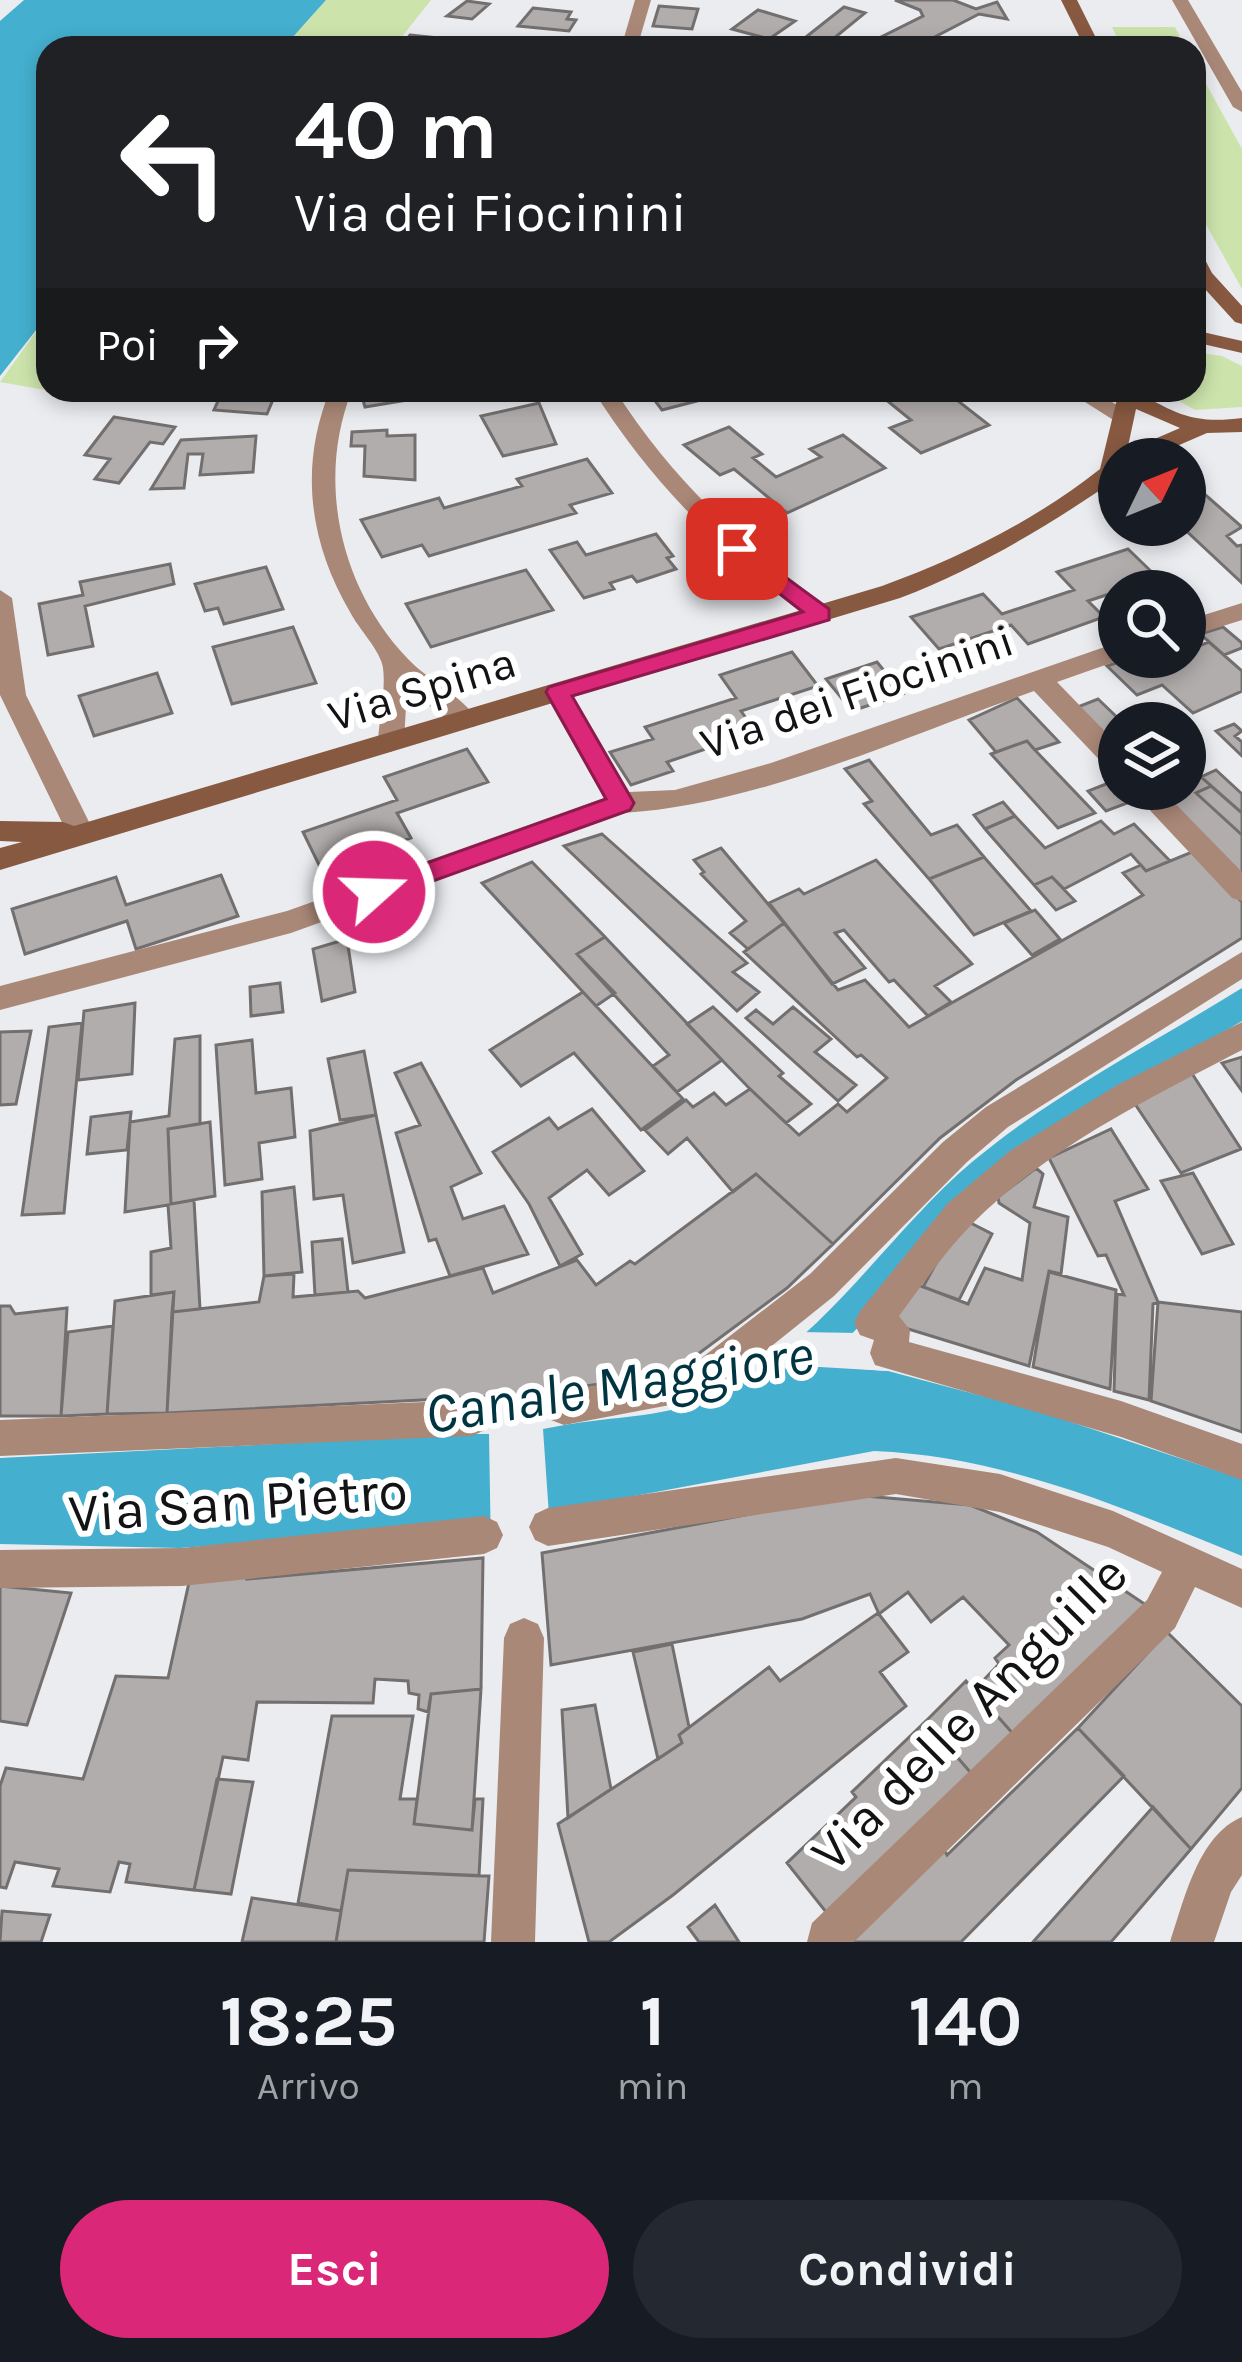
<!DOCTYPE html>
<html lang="it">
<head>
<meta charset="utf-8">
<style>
	:root { --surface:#171b24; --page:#242831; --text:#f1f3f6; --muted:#9ea1a6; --accent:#db2777 }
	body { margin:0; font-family:Karla,sans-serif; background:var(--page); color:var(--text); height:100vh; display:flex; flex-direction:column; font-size:45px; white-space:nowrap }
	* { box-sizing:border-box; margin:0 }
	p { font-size:39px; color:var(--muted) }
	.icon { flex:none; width:66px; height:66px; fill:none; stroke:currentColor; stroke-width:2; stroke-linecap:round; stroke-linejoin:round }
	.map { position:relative; height:1942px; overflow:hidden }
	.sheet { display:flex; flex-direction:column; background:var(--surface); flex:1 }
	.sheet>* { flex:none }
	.banner { position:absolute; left:36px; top:36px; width:1170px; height:366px; border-radius:36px; box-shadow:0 6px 18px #0003; background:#202124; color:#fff; overflow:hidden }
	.needle { width:78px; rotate:47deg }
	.buttons { position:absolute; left:1098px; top:438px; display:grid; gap:24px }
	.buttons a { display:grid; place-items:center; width:108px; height:108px; border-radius:50%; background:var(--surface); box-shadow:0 6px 18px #0003; font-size:60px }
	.pin { position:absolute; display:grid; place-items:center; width:102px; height:102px; color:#fff; margin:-51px; border-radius:24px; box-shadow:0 6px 18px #0006 }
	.me { position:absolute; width:132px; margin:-66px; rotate:70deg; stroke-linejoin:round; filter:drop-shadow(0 0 9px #0008) }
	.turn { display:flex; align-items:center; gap:42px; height:252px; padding:0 60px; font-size:54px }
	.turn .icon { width:156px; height:156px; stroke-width:2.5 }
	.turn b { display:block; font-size:84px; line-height:102px }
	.then { display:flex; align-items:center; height:114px; padding:0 60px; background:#0003; gap:24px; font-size:45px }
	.eta { display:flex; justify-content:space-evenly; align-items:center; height:204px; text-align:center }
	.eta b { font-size:72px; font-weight:700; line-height:84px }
	.primary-button { display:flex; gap:24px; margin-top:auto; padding:24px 60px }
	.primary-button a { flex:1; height:138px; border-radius:72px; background:var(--accent); color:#fff; font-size:48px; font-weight:700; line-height:138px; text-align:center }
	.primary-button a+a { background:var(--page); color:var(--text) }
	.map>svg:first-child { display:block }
</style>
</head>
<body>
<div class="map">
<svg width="1242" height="1942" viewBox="0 0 1242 1942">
	<rect width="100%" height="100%" fill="#eaecf0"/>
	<!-- green -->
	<path fill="#cce4ac" d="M326,0H431L393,48H283Z
		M1112,27H1175L1186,48H1122Z
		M1194,62L1242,149V289L1194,203Z
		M48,315V390H123L113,402L0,382Z
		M1194,352L1222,356L1242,366V407L1195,410L1159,390H1194Z"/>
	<!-- water -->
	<path fill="#44afce" d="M24,0H326L283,48H48V315L0,376V21Z
		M1242,988V1021L1028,1150L821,1366L888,1371L1035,1410L1242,1479V1556C1124,1508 1003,1456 874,1451L629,1497L491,1554L492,1524L180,1548L0,1544V1458L470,1434L472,1399L567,1390L571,1424C611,1417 660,1417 698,1402C814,1359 881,1239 972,1162C1053,1094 1152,1044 1242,988Z"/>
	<!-- pier -->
	<path fill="#eaecf0" d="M799,1332L858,1333L832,1361L888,1364V1371L820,1367L756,1370Z
		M567,1390L570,1424L543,1429L551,1544L491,1554L489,1434H471L472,1399Z"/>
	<!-- building -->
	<path fill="#b2adad" stroke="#746f6f" stroke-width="3" d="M895,0H953L976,9L997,2L1007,19L979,14L927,41L941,46L951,41L961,45L955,48H878L867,44L923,16L920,10Z
		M467,1L489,4L472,19L447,16Z
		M659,6L698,9L692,29L653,26Z
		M844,7L865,13L822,48H792Z
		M533,8L571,12L567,19L576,20L569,31L518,26Z
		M758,10L795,21L769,39L732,29Z
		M410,35L448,39L442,48H400Z
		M700,39L701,48H643L642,40Z
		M223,390H277L267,414L214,410Z
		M378,390H435L437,395L365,407L361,393Z
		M722,390L713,392L716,396L662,410L650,394Z
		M874,390H944L989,425L921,453L890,428L911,420Z
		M539,403L556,444L503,456L481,416Z
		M114,417L175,427L163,444L150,442L119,483L95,479L110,459L85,455Z
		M729,427L762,454L753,458L776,477L821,457L810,449L843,435L885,468L787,513L734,469L720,475L684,445Z
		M387,430V436L415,435V480L364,476L365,446H351L352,432Z
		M256,436L253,472L200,475L203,454H188L184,488L151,489L181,440Z
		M587,459L612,493L570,505L576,513L429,556L422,545L382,557L361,520L439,498L444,508L522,486L517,479Z
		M1185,477L1242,527L1227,536L1237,546L1242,545V583L1180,525H1185Z
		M656,534L673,556L667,558L676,569L637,582L632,576L610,583L614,589L584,598L550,550L577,542L586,555Z
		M1128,549L1158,578L1088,601L1104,617L1028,644L1011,625L939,649L911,617L983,594L1002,614L1074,590L1057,572Z
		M170,564L174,584L85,606L93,646L48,655L39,604L83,595L80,582Z
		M266,567L283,609L224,624L218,608L205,611L195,584Z
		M526,570L553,610L431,647L406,604Z
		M293,627L316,683L232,704L213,647Z
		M1223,627L1242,643V648L1224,655L1200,634Z
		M1209,642L1242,671V691L1193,713L1162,685L1137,695L1107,666L1134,657L1144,667L1169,657H1185V651Z
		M792,652L818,686L741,711L756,732L667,762L673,771L631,785L610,752L653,739L645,727L736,698L720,675Z
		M877,662L903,694L852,711L826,679Z
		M157,673L172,713L94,736L79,696Z
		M1017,698L1059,742L1035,750L1027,741L996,752L969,720Z
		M1098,699L1123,723H1119V756L1075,708Z
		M1234,724L1242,731L1235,736L1242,742V756L1216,731Z
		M1027,741L1033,748L1095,813L1058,828L991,754Z
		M467,749L488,782L397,813L411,838L321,869L303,832L397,800L384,777Z
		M869,760L931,835L957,825L984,857L929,879L864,804L872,801L845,769Z
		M1185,762L1211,786L1196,793L1242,835V880L1152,789H1185Z
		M1216,770L1242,794V813L1201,777Z
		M1111,782L1130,802L1106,811L1088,791Z
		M1211,786L1242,813V835L1196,793Z
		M1003,802L1015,816L985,829L974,815Z
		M1015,816L1045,848L1101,821L1114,834L1134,824L1170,861L1146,871L1131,854L1064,889L1052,877L1034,885L985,829Z
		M602,834L747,963L733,972L759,992L737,1011L564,846Z
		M721,848L784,923L748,949L730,933L746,921L701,874L704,872L694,860Z
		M1192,852L1242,902V938L1016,1080L940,1138L833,1244L756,1174L733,1192L687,1138L668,1154L645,1130L686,1100L693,1107L714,1093L726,1105L750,1089L799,1135L838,1104L847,1112L887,1078L861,1055L857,1057L744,952L784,923L838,990L865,980L909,1027L1143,895L1123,873L1141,865L1146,871Z
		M984,857L1031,911L974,935L929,879Z
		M876,860L972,964L935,986L951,1002L928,1016L894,980L889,982L844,930L835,933L865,968L832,984L769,903L799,889L804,894Z
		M532,862L605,937L577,954L615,993L596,1006L482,883Z
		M221,875L238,916L136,949L127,921L25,954L12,909L116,877L126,905Z
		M1052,877L1075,901L1056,910L1034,885Z
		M1035,910L1060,939L1032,955L1004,923Z
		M605,937L722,1060L677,1092L653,1066L669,1055L577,954Z
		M347,939L355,992L322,1001L313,949Z
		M280,983L283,1012L251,1016L250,987Z
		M583,992L683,1099L641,1130L574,1053L521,1086L490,1050Z
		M135,1003L132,1074L78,1080L84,1011Z
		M713,1007L783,1073L779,1076L811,1104L786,1123L750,1089L687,1024Z
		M793,1007L831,1039L815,1052L856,1085L838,1101L746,1018L756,1010L773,1024Z
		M82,1023L64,1213L22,1215L49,1027Z
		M31,1031L16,1104L0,1105V1032Z
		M200,1036V1124L168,1129L171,1204L194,1200L200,1309L172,1312L174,1292L151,1295V1252L171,1248L168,1205L125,1212L130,1122L169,1116L175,1039Z
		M252,1040L256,1093L291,1088L295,1137L259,1143L262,1179L225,1185L216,1045Z
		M364,1051L376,1115L340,1120L328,1059Z
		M1242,1057V1091L1222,1063Z
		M421,1063L481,1173L451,1187L463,1219L504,1206L528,1254L450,1276L436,1239L429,1241L396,1133L420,1125L395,1073Z
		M1191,1072L1241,1149L1181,1173L1135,1104Z
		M592,1109L644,1171L609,1195L587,1170L549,1198L582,1254L560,1266L529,1204L493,1152L549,1118L558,1129Z
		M131,1112L127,1150L87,1154L91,1117Z
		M376,1115L404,1252L353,1263L343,1195L314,1199L310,1131Z
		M210,1122L215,1196L171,1204L168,1129Z
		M1111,1129L1148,1189L1115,1201L1158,1302L1153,1304L1149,1400L1114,1391L1117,1294L1124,1295L1106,1255L1098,1256L1049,1158Z
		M1036,1168L1043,1174L1034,1207L1068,1217L1061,1274L1049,1271L1029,1366L892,1324L908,1281L968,1304L985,1268L1022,1280L1030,1223L999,1203L998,1197Z
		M1193,1173L1233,1244L1202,1254L1161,1181Z
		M756,1174L833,1244L787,1288L671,1374L521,1395L167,1413L172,1312L259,1302L264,1276L294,1274L293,1297L358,1291L365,1298L483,1268L493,1293L577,1260L596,1285L630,1261L635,1264Z
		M294,1187L302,1272L264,1276L262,1192Z
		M961,1218L992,1234L959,1300L923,1287Z
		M342,1239L348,1292L315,1295L312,1242Z
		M1049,1272L1116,1290L1110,1389L1033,1367Z
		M174,1292L167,1413L107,1414L115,1301Z
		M1158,1302L1242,1312V1432L1151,1401Z
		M0,1306H10L15,1314L67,1308L61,1416H0Z
		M113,1326L107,1414L61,1416L68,1332Z
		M853,1495L970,1505L1037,1532L1146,1605L1016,1737L974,1690L999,1664L995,1658L1009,1645L963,1597L931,1622L908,1592L879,1614L870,1594L802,1619L551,1665L542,1553Z
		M483,1558L481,1689L431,1694L428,1712L418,1709L419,1695L409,1693L408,1681L375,1679L373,1703L257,1702L248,1760L223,1757L194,1890L126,1882L130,1864L119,1862L110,1892L53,1886L59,1869L15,1862L6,1888L0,1887V1786L6,1768L83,1779L116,1676L168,1678L190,1578L248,1574L247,1579Z
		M0,1586L71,1593L27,1725L0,1721Z
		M878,1613L908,1652L880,1672L906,1706L673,1895L609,1942H589L558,1824L682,1743L679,1735L769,1667L780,1681Z
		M1167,1632L1242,1706V1788L1191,1849L1078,1728Z
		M672,1644L689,1727L679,1735L682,1743L658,1759L633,1652Z
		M966,1681L1016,1737L977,1780L926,1721Z
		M481,1689L472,1830L414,1824L431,1694Z
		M595,1705L611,1789L568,1818L562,1710Z
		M332,1716H413L400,1799H417L414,1824L472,1830L475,1799H483L479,1876L348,1870L341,1911L298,1903Z
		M926,1721L977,1780L834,1922L787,1863L856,1797L852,1792Z
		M1078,1728L1124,1776L961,1942H837L943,1848L947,1855Z
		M217,1779L253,1782L231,1894L194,1890Z
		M1153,1807L1191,1849L1111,1942H1033Z
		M348,1870L489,1876L484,1942H336Z
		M252,1898L341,1911L336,1942H242Z
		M715,1905L739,1942H699L688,1927Z
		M2,1911L50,1915L41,1942H0Z"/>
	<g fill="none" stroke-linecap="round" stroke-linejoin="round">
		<!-- street -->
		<path fill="#aa8878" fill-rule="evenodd" d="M635,0H651L637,48H621Z
			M1172,0H1188L1242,92V112L1233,107Z
			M330,390H352C316,481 340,588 408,659C429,681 461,695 478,720L474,727H456L407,688L404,742L391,752L378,742C379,719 386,691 383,668C381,651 358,628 350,612C309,542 299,466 330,390Z
			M593,390H615C671,479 745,547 830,609L833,615L830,621H812C725,555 651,483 593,390Z
			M1066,390H1093L1134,416L1131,421H1115Z
			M0,590L12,598L26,695L95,834L91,841H71L0,695Z
			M1242,603V620L1185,638V621Z
			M1119,642V657H1128L1057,682L1119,746V773L1109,770L1034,691C905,736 759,805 623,813L291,933L0,1010V986L287,911L604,798L544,692L548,686H566L629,792L675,790L771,763Z
			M1130,789H1161L1242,872V901L1232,898Z
			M1242,952V979L1008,1127L967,1162L834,1296L707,1398L564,1425L551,1420L546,1408L551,1396L564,1391L686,1370L810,1274L943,1142L986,1107Z
			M1242,1022V1050C1148,1099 1051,1146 975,1221C946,1250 923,1284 899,1316L910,1330L909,1342L1121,1401L1242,1444V1480L1121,1437L875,1365L870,1353L874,1340L860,1335L854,1323L860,1311L948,1203L1011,1150L1119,1084Z
			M472,1400L485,1406L490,1418L485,1430L472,1436L0,1456V1420Z
			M896,1458L1000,1474L1113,1511L1242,1569V1608L1195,1587L1175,1628L854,1942H807L812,1923L1147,1600L1162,1572L1108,1547L1000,1512L896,1494L548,1546L535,1540L529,1527L535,1514L548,1508Z
			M484,1516L497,1522L503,1535L497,1548L484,1554L182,1586L0,1588V1550L182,1548Z
			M524,1618L538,1624L544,1638L535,1942H491L504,1638L510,1624Z
			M1242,1817V1875L1231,1892L1214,1942H1170C1184,1901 1198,1835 1242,1817Z"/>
		<!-- secondary -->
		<path fill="#885941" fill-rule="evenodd" d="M1061,0H1077L1101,48H1085Z
			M1194,250L1201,252L1212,273L1242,306V324L1235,322L1194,277Z
			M1194,330L1242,341V353L1194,342Z
			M1114,390C1140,390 1152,402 1176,412C1197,421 1219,421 1242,418V432L1207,433L1147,459H1119L1118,478C1048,526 980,567 900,598L0,870V848L22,842L0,841V821L63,822L74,826L882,586C961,557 1034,521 1100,469L1118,395ZM1136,409L1180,428L1127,451Z"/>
	</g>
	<!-- route -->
	<path fill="#db2777" stroke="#8e194d" stroke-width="3" d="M737,542L829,609V620L572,696L634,803L630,810L383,899H365L361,892L365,885L606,799L546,692L549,687L803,612L729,554V544Z"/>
	<g text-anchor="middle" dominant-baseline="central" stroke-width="12" stroke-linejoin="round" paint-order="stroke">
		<!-- street labels -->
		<g font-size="45" fill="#131315" stroke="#fff">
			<text transform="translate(422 689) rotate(-17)">Via Spina</text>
			<text transform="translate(857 692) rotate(-19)">Via dei Fiocinini</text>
		</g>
		<!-- near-street labels -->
		<g font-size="54" fill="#131315" stroke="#fff">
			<text transform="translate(238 1502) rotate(-4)">Via San Pietro</text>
			<text transform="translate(969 1713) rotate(-45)">Via delle Anguille</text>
		</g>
		<!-- near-water labels -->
		<g font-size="57" font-style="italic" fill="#013441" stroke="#fff">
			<text transform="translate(619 1384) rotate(-9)">Canale Maggiore</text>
		</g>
	</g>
</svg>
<div class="buttons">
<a><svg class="needle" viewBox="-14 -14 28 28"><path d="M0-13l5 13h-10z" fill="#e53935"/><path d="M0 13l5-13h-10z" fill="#9ea1a6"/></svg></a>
<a><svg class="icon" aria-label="search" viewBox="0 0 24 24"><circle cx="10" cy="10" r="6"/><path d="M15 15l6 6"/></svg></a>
<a><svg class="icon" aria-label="layers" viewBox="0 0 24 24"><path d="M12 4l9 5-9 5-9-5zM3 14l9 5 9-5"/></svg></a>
</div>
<div class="pin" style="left:737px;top:549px;background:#d93025"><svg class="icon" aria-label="arrive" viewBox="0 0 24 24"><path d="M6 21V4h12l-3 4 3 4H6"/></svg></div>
<svg class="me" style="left:374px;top:892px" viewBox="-20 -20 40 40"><circle r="17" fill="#db2777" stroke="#fff" stroke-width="3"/><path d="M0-11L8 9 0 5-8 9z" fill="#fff"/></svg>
<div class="banner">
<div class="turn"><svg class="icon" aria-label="left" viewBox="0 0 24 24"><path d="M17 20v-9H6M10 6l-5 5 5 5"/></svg><div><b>40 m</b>Via dei Fiocinini</div></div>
<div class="then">Poi<svg class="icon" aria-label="right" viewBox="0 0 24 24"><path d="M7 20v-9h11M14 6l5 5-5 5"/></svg></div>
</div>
</div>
<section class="sheet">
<div class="eta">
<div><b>18:25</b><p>Arrivo</p></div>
<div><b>1</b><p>min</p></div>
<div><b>140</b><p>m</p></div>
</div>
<div class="primary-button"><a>Esci</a><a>Condividi</a></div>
</section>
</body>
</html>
